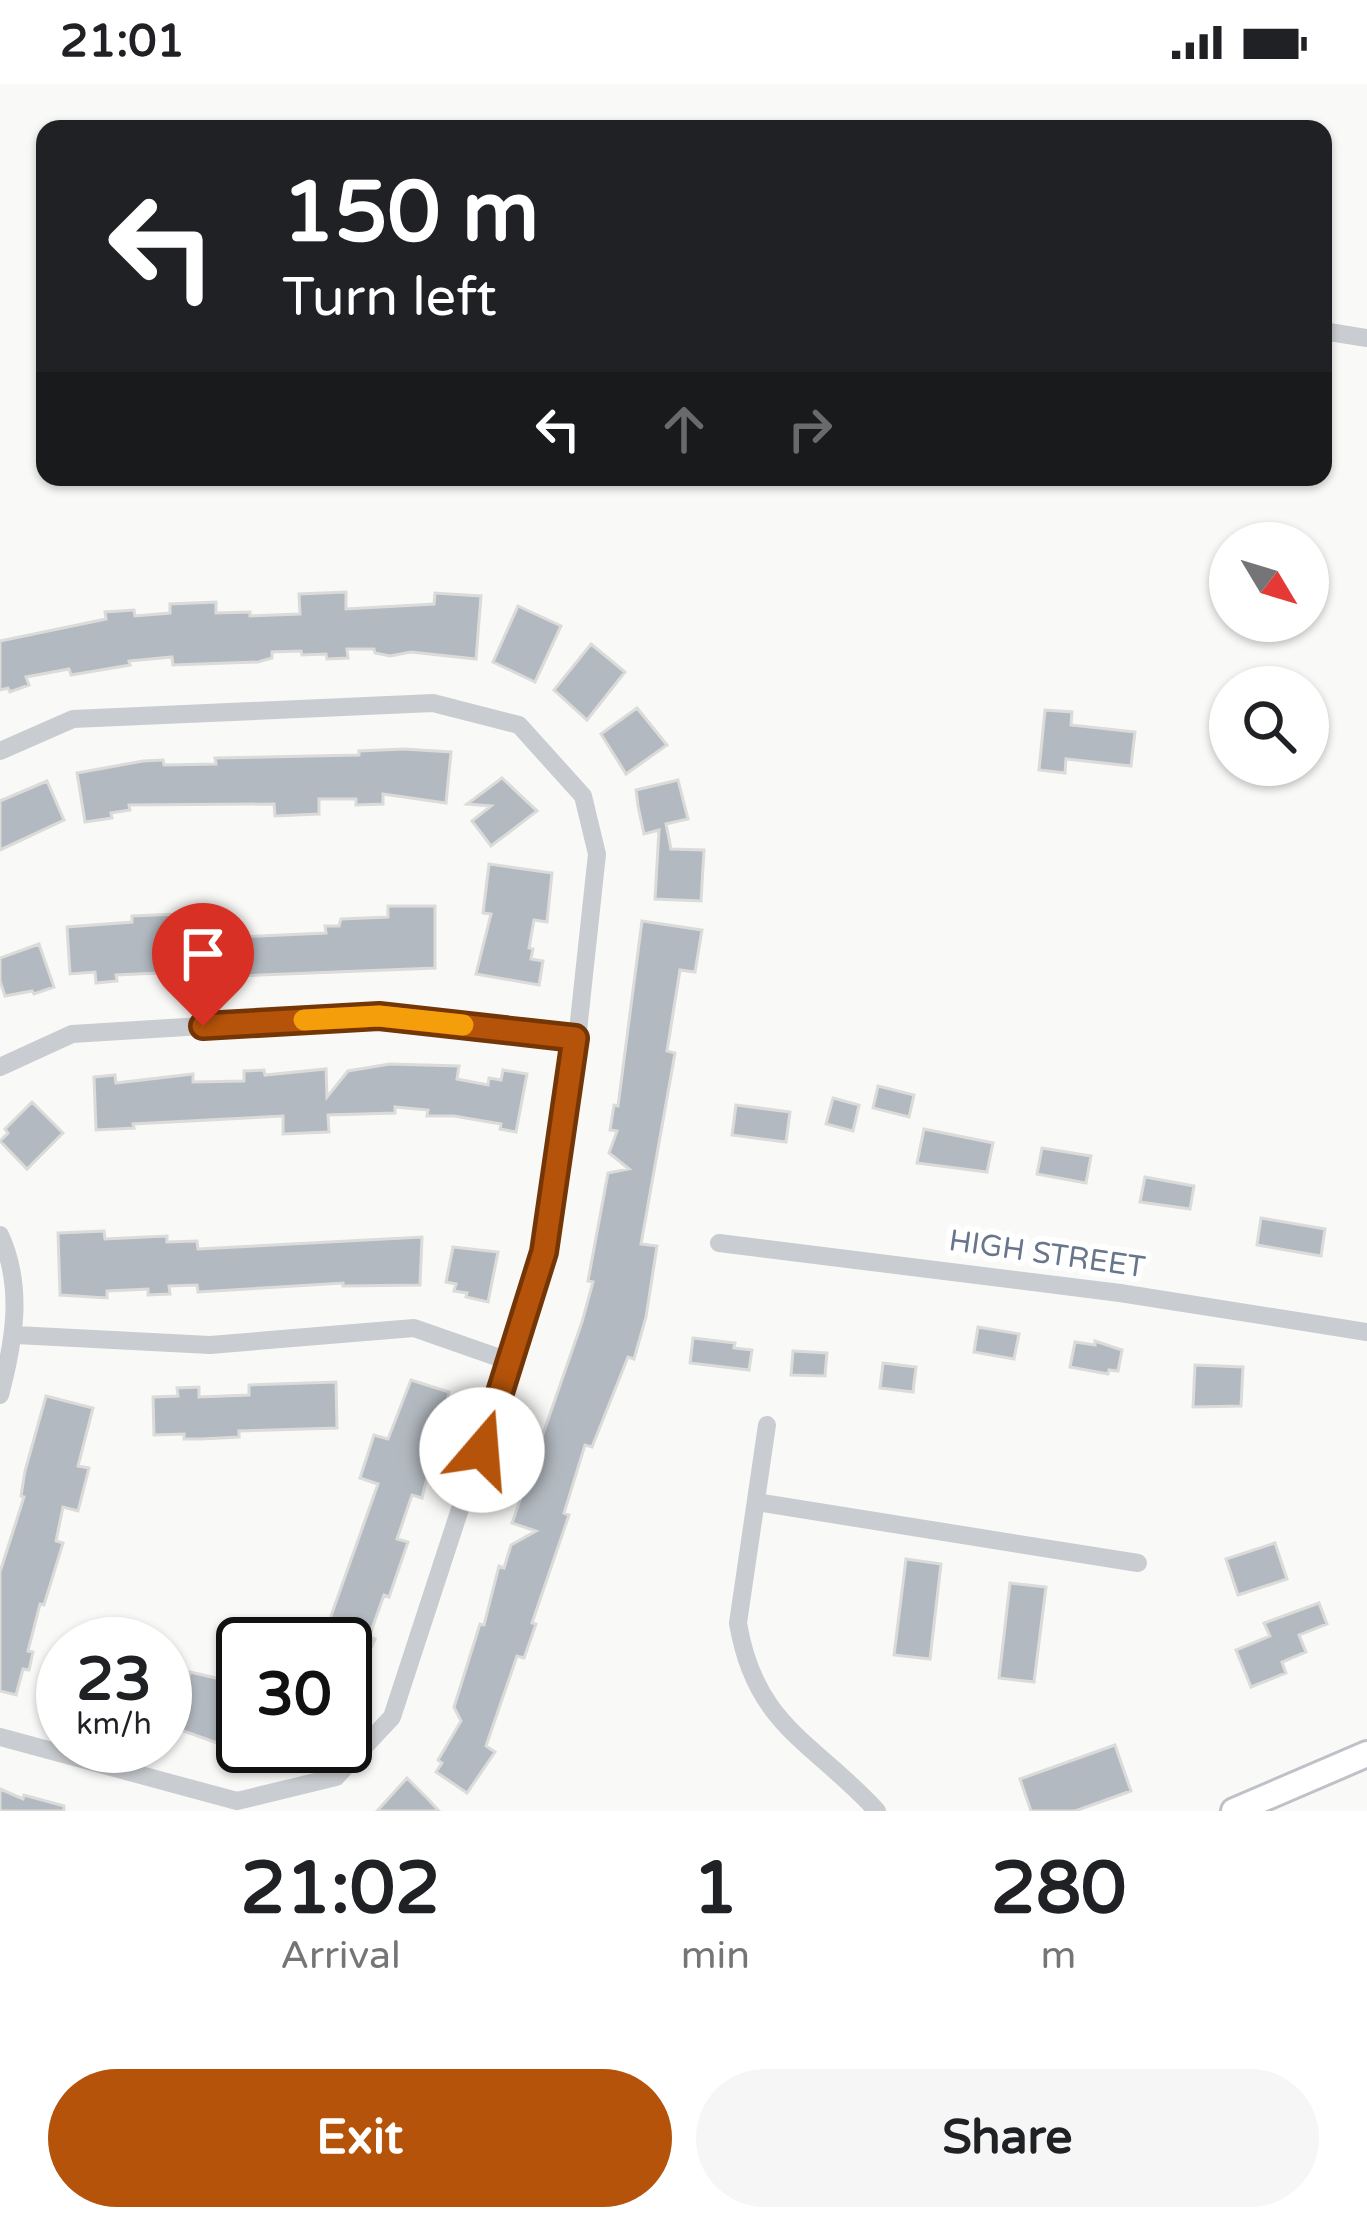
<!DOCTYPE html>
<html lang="en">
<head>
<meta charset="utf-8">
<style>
	:root { --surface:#fff; --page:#f6f6f6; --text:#202124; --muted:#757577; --accent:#b45309 }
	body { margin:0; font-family:"Varela Round",sans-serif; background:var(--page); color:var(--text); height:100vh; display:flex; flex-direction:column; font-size:45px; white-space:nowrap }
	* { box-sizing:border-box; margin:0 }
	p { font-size:39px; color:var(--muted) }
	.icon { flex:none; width:66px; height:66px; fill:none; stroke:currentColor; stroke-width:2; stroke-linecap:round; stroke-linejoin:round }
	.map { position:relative; height:1727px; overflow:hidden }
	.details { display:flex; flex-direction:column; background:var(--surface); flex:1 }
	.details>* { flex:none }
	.hud { position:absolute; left:36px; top:36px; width:1296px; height:366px; border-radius:24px; box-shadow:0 3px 9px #0004; background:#202124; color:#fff; overflow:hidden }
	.needle { width:78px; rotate:128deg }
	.fabs { position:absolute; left:1209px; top:438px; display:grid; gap:24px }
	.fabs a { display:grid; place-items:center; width:120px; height:120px; border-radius:50%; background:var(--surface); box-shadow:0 3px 9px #0004; font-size:60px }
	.speed { position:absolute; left:36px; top:1533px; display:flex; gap:24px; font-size:60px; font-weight:700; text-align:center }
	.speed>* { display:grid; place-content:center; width:156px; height:156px; border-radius:50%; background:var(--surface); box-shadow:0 3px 9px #0004; line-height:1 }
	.speed small { font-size:30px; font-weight:400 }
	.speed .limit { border:6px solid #111; border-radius:18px; background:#fff; color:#111 }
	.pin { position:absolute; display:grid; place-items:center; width:102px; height:102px; color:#fff; margin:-123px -51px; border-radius:50% 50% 50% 0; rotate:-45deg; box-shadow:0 0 12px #0007 }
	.pin .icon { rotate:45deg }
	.me { position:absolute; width:132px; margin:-66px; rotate:18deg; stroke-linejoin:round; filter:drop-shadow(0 0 9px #0008) }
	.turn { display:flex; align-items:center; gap:42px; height:252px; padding:0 48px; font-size:54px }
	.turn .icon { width:156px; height:156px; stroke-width:2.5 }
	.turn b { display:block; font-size:84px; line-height:102px }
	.lanes { display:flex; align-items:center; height:114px; padding:0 48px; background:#0003; justify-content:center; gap:60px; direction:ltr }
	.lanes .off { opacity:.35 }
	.eta { display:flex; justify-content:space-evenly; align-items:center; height:204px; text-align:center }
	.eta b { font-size:72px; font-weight:700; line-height:84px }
	.button { display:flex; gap:24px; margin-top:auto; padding:24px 48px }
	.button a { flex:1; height:138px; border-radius:72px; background:var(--accent); color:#fff; font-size:48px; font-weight:700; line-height:138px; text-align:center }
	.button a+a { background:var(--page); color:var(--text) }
	.status { display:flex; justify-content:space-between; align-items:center; height:84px; padding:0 60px; background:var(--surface); direction:ltr }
	.status svg { height:33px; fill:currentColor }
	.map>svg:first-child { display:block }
</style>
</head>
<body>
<div class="status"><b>21:01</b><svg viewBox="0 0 49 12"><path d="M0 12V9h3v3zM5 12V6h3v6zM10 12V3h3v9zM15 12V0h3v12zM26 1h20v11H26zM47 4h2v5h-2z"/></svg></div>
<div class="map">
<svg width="1367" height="1727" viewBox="0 0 1367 1727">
	<rect width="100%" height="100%" fill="#f9faf7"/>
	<!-- building -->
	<path fill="#b2b9c0" stroke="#dbdbd9" stroke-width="3" d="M346,508V525L434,520L435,509L481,512L476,575L411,568L390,572L375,569L374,565H347L348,574L327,575L326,570L302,571L301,567L272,568V574L258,578L173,581L172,573L129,577L130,581L71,591L69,585L26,593L29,601L10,608L8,604L0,606V557L106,535L105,528L134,526L135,532L170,529V520L216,518V529L250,528V532L300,530L299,510Z
		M518,522L561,542L535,598L493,578Z
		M591,560L625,588L587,636L554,606Z
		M637,624L667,661L626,690L601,650Z
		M1045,626L1072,628L1071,641L1135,648L1131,682L1066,675L1065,689L1039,686Z
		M404,665L451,668L446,719L383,710V720L356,721V715H319V730L275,732L274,720L129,721L130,726L111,729L112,734L85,738L77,689L143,677L163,676L164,681L216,680L215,674L359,671V667Z
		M502,694L537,727L491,762L472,737L491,722L467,720Z
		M678,696L688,735L666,740L671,765L704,766L701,817L655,815L659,746L644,750L638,722L636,706Z
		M47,697L64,736L0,766V717Z
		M489,780L552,789L547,838L534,836L529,864L533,865L531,875L543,877L539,901L476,890L491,830L483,829Z
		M388,822H435V884L161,895L159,889L116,891L117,897L96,899L95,888L70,890L67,843L132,838V832L178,830V843L210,842V847H237V853L326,849L325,842H339L341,835L388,833Z
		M642,837L702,846L695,888L680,886L667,967L675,969L641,1160L657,1162L646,1233L634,1275L628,1273L592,1363L585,1361L564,1429L569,1431L532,1539L536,1540L524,1574L517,1572L486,1662L495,1668L467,1709L436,1688L442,1679L438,1676L461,1637L454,1623L480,1540L484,1541L499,1482L504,1484L511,1461L536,1447L512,1439L582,1238L593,1198L588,1197L608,1089L629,1085L609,1069L617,1047L610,1046L614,1021L618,1022Z
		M39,860L54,903L34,910L32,907L5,912L0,897V874Z
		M390,980L459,982L457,995L488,1001L489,994L501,996L503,986L527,990L516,1048L500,1045L501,1040L454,1032H427L428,1026L395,1023V1029L328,1031L329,1048L283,1050V1032L133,1040L134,1044L96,1046L94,993L115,991L116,999L193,990V998L244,997V987L264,986L265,991L326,985L327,1013L348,987Z
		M878,1002L914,1011L909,1033L873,1024Z
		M833,1014L859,1021L853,1047L826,1040Z
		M32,1018L63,1049L27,1085L0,1057L8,1049L5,1045Z
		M736,1021L790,1028L786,1058L732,1051Z
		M924,1045L993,1059L987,1088L917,1079Z
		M1042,1064L1091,1072L1086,1099L1037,1090Z
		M1145,1093L1194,1102L1190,1125L1140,1118Z
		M1261,1134L1325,1145L1321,1172L1257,1161Z
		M104,1147L105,1155L167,1152V1158L197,1157L198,1165L422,1153L420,1201L343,1202V1199L198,1208L197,1201L169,1202L170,1210L148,1211V1205L107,1207V1214L60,1211L58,1149Z
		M453,1163L498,1168L488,1218L466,1213L467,1209L454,1207L456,1200L446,1198Z
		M978,1243L1019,1250L1014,1275L974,1268Z
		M693,1254L735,1259L734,1264L752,1266L749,1286L690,1279Z
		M1095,1257L1122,1266L1118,1287L1109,1286L1108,1290L1070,1283L1075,1258L1095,1261Z
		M793,1267L827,1269L825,1292L791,1291Z
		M883,1279L916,1283L913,1308L880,1304Z
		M1195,1281L1243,1283L1241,1322L1193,1323Z
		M411,1296L449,1308L444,1335L447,1336L441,1354L437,1353L422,1414L412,1411L397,1455L408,1458L389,1513L384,1511L369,1553L375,1555L360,1589L345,1583V1560H321L378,1400L360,1394L374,1351L388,1355Z
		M336,1298L337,1344L239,1347V1353L201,1355H184V1350L154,1351L153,1313L178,1312L177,1304L199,1303V1313L249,1311V1301Z
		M46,1312L93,1324L78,1382L89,1384L78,1427L63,1423L56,1457L63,1459L44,1521L40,1520L28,1567L33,1568L29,1586L23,1585L16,1611L0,1607V1488L24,1413L21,1412L25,1387Z
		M1275,1459L1287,1495L1238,1511L1226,1475Z
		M906,1475L941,1480L930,1575L894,1571Z
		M1010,1499L1046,1503L1034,1598L999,1594Z
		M1319,1519L1327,1540L1299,1551L1306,1568L1282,1578L1286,1589L1251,1603L1236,1566L1270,1552L1264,1539Z
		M190,1588L233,1598L220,1660L178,1645Z
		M1115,1661L1131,1707L1075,1727H1031L1020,1695Z
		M407,1694L428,1715L439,1727H377Z
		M0,1705L23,1715L24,1711L64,1722V1727H0Z"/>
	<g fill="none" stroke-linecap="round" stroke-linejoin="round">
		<!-- secondary casing -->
		<g stroke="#bec1c7" stroke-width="30">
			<path id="secondary" d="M1234,1727L1367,1670"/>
		</g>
		<!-- street -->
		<path stroke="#c9ccd0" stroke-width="18" d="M1323,247L1367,254
			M0,667L73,635L433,619L519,641L583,712L597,770L573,993L544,1168L392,1633L336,1693L237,1717L0,1653
			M0,983L72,950L379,931L575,954
			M0,1151C24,1203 14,1258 0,1311
			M719,1159L1120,1209L1367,1248
			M16,1251L210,1261L414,1244L511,1278
			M767,1341L738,1539C755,1642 814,1658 877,1727
			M756,1418L1138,1479"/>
		<!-- secondary -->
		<use href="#secondary" stroke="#fff" stroke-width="24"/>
	</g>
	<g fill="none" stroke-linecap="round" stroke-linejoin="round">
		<!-- route casing -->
		<g stroke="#753606" stroke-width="30">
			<path id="route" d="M203,942L379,932L575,954L544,1168L482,1366"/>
		</g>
		<!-- route -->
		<use href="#route" stroke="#b45309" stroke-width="21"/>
		<!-- slow -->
		<path stroke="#f59e0b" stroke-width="21" d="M304,936L379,932L463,941"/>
	</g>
	<g text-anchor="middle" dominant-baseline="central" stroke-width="12" stroke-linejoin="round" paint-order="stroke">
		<!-- street labels -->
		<g font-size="30" fill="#67768a" stroke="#fff">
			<text transform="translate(1047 1170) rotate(8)">HIGH STREET</text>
		</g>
	</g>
</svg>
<div class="fabs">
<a><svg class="needle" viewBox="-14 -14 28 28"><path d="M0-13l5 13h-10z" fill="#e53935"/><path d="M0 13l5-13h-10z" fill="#757577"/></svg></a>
<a><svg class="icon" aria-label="search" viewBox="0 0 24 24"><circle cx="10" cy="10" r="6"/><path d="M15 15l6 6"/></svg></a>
</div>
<div class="speed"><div>23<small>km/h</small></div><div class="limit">30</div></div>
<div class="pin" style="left:203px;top:942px;background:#d93025"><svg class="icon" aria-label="arrive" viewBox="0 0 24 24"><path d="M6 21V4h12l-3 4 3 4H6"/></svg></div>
<svg class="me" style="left:482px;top:1366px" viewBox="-20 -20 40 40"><circle r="19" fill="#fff"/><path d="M0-13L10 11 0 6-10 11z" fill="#b45309"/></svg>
<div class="hud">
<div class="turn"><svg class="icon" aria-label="left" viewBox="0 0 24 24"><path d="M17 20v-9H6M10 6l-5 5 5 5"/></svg><div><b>150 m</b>Turn left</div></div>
<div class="lanes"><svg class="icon" aria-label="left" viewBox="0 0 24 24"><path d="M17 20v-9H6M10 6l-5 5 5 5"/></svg><svg class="icon off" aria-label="ahead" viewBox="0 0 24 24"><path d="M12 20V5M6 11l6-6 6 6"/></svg><svg class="icon off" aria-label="right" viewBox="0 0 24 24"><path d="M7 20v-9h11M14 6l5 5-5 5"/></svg></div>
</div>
</div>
<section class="details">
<div class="eta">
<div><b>21:02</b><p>Arrival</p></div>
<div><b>1</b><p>min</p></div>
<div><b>280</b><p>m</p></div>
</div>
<div class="button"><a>Exit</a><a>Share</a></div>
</section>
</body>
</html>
